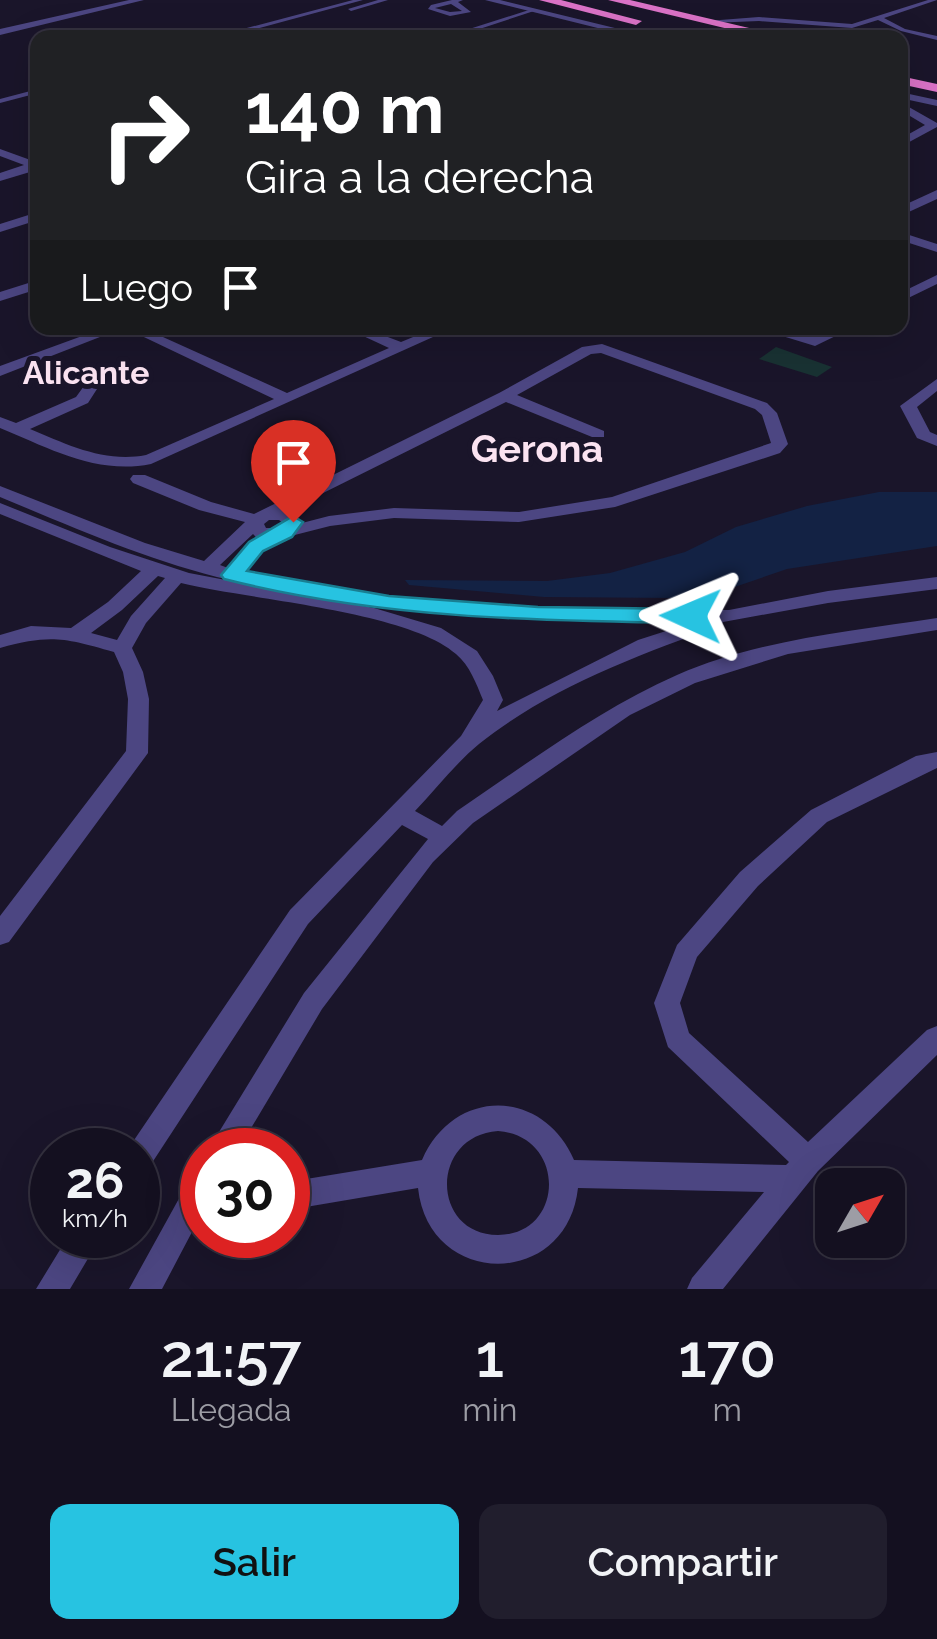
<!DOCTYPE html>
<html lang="es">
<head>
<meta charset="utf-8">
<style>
	:root { --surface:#141020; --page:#211e2d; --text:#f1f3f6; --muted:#9d9da5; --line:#33303e; --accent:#27c3e1 }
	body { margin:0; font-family:Raleway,sans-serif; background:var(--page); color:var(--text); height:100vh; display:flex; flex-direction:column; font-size:38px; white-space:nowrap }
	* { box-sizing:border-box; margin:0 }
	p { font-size:32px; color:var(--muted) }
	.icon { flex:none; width:55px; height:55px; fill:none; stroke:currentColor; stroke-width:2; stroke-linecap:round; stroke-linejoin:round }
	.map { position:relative; height:1289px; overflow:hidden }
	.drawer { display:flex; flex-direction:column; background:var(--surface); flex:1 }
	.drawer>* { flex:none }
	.banner { position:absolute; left:30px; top:30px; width:878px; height:305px; border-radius:20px; box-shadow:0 10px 40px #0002,0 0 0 2px var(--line); background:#202124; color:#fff; overflow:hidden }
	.needle { width:65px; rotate:51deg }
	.controls { position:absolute; left:815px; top:1168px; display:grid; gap:20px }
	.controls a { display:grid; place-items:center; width:90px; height:90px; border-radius:20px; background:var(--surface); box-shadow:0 10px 40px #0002,0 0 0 2px var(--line); font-size:50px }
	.speed { position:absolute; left:30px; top:1128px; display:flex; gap:20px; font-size:50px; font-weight:700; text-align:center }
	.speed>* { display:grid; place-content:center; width:130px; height:130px; border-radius:50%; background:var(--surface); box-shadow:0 10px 40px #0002,0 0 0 2px var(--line); line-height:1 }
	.speed small { font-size:25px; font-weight:400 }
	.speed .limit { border:15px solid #d22; background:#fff; color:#111 }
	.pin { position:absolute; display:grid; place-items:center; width:85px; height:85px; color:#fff; margin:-102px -42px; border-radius:50% 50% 50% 0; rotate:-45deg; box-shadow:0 0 10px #0007 }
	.pin .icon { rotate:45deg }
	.me { position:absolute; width:110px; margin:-55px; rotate:271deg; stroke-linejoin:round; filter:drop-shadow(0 0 8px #0008) }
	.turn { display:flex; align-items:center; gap:35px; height:210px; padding:0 50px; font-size:45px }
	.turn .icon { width:130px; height:130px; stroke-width:2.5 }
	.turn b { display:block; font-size:70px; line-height:85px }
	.then { display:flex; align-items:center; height:95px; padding:0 50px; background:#0003; gap:20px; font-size:38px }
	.eta { display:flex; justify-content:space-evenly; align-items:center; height:170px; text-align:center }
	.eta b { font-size:60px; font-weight:600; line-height:70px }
	.button { display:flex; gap:20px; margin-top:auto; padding:20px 50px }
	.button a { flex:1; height:115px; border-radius:20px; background:var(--accent); color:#111; font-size:40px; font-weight:600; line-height:115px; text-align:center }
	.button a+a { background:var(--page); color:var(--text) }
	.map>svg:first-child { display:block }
</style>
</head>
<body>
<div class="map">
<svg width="937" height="1289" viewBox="0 0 937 1289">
	<rect width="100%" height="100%" fill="#1a152a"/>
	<!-- green -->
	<path fill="#193233" d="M776,347L832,367L817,377L759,359Z"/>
	<!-- water -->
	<path fill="#132244" d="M879,492H937V546L787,569L723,591L675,598L544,597L409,585L405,580L547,581L610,573L685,552L736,527L807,506Z"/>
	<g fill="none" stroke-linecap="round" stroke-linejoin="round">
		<!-- path -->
		<path stroke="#42aeae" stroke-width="2.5" stroke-dasharray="2.5 4" stroke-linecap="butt" d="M666,33L686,38"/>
		<!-- service -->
		<path fill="#4c4682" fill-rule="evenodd" d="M353,0H363L222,38H209Z
			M378,0H388L351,11L348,9Z
			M452,0H463L458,2L471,12L450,16L428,9L431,5ZM451,4L462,11L450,12L435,8Z
			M928,0H937L884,18L905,29L937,36V40L901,31L878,20L852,28L759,21L710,23L707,21L759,17L852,24Z
			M532,9L537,10L452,38H441Z
			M38,89V93L0,103V99Z"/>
		<!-- minor -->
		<path fill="#4c4682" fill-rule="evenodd" d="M129,0H144L0,35V29Z
			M525,35L530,36L531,38H521Z
			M900,102L937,123V127L900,147V139L925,125L900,110Z
			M0,149L36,162L38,164L30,172L0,181V173L24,165L0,156Z
			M937,190V199L900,216V207Z
			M38,212V220L0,232V224Z
			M900,232L937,244V252L900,240Z
			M937,275V284L900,302V293Z
			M38,280V289L0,301V292Z
			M104,328H123L0,376V366Z
			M125,328H143L287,393L389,348L346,328H364L401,342L435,328H453L151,464C96,475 49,448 0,428V417L16,423L76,397L84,386L89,384L97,389L88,403L30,429C68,445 105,463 146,455L274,399Z
			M756,328C778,327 798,338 813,337C827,336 833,327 852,328L815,346Z
			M602,344L767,403L777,413L788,444L780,453L615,507L519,522L394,518L330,526L279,539L262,551L245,572L389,597L538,608L729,610L828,591L937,577V589L828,603L723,622L720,626C639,654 546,690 479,744C456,763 436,789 415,811L442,826L457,811C528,763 598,710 677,675C757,640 852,631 937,618V630L788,654L695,683L630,715L473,823L433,862L322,1009L238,1150H208L304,993L428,839L402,825L308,924L148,1169L138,1172V1150L128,1149L290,910L461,736L483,700C476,683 470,666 456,654C407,611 250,600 181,583L146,623L132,648L143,672L149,699L148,753L9,942L0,945V916L126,751L128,699L123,672L114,652C64,638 51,634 0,648V635L31,626L71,628L108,602L141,571L0,514V503L110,547L189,573L374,608L441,628L477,651L493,676L503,700L497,711L638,640L694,622C538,620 383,616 230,580C151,562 75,528 0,497V486L145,543L204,561L245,522L199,510L133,483L130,479L133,475H145L211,502L254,514L499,393L582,347ZM601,353L755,409L762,415L771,443L612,497L519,512L394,508L329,516L302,523L289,510L506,402L592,437H604V431L517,395L591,354ZM269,520H279L283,523L281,528H266L264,524ZM253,534L257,538L228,568L220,565ZM158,576L165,578L131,616L117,640L91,633L122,610Z
			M937,379V391L917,407L930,432L937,435V446L917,438L900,406Z
			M937,752V768L827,822L758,886L697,957L680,1003L689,1033L808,1142L927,1030L937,1026V1055L818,1171L723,1289H687L692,1278L764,1192L578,1188C567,1289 429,1289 418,1188L288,1210V1182L422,1160C454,1087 543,1088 574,1160L786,1165L789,1162L668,1047L654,1003L677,945L740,872L811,810L916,756ZM498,1131C567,1136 565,1235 498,1235C431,1235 429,1136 498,1131Z
			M202,1171V1213L162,1289H129L192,1175Z
			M69,1235H102L70,1289H36Z"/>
		<!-- tertiary -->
		<path fill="#4c4682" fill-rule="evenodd" d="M485,0H500L656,38H638Z
			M900,92L937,100V106L900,98Z"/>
		<!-- trunk -->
		<path fill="#da72c6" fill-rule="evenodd" d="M539,0H561L642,21L636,25Z
			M608,0H630L792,38H766Z
			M900,76L937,84V92L900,84Z"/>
	</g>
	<!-- route -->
	<path fill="#27c3e1" stroke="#197f92" stroke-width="2.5" d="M293,516L303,522L292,537L263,551L247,571L389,596L538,607L691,609L702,616L691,623C534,621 377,618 224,579L221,575L249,542Z"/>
	<g text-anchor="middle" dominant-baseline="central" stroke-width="10" stroke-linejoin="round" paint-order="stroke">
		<!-- far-neighbourhood labels -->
		<g font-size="32" font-weight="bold" fill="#fbe3f1" stroke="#1a152a">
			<text x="86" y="372">Alicante</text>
		</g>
		<!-- neighbourhood labels -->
		<g font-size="38" font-weight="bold" fill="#fbe3f1" stroke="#1a152a">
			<text x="537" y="448">Gerona</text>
		</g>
	</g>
</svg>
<div class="controls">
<a><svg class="needle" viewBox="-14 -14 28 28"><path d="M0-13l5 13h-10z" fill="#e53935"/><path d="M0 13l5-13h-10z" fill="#9d9da5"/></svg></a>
</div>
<div class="speed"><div>26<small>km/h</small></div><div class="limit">30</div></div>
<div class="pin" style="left:293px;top:522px;background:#d93025"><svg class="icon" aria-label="arrive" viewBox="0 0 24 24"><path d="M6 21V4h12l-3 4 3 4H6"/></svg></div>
<svg class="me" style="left:691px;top:616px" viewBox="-20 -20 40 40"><path d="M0-17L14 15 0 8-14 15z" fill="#27c3e1" stroke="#fff" stroke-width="4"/></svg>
<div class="banner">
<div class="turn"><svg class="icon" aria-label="right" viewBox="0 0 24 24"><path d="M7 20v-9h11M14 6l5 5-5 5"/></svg><div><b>140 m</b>Gira a la derecha</div></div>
<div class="then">Luego<svg class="icon" aria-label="arrive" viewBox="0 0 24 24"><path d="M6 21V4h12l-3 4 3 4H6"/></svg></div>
</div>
</div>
<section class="drawer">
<div class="eta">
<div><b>21:57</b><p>Llegada</p></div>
<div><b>1</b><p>min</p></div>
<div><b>170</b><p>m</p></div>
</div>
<div class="button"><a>Salir</a><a>Compartir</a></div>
</section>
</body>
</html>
